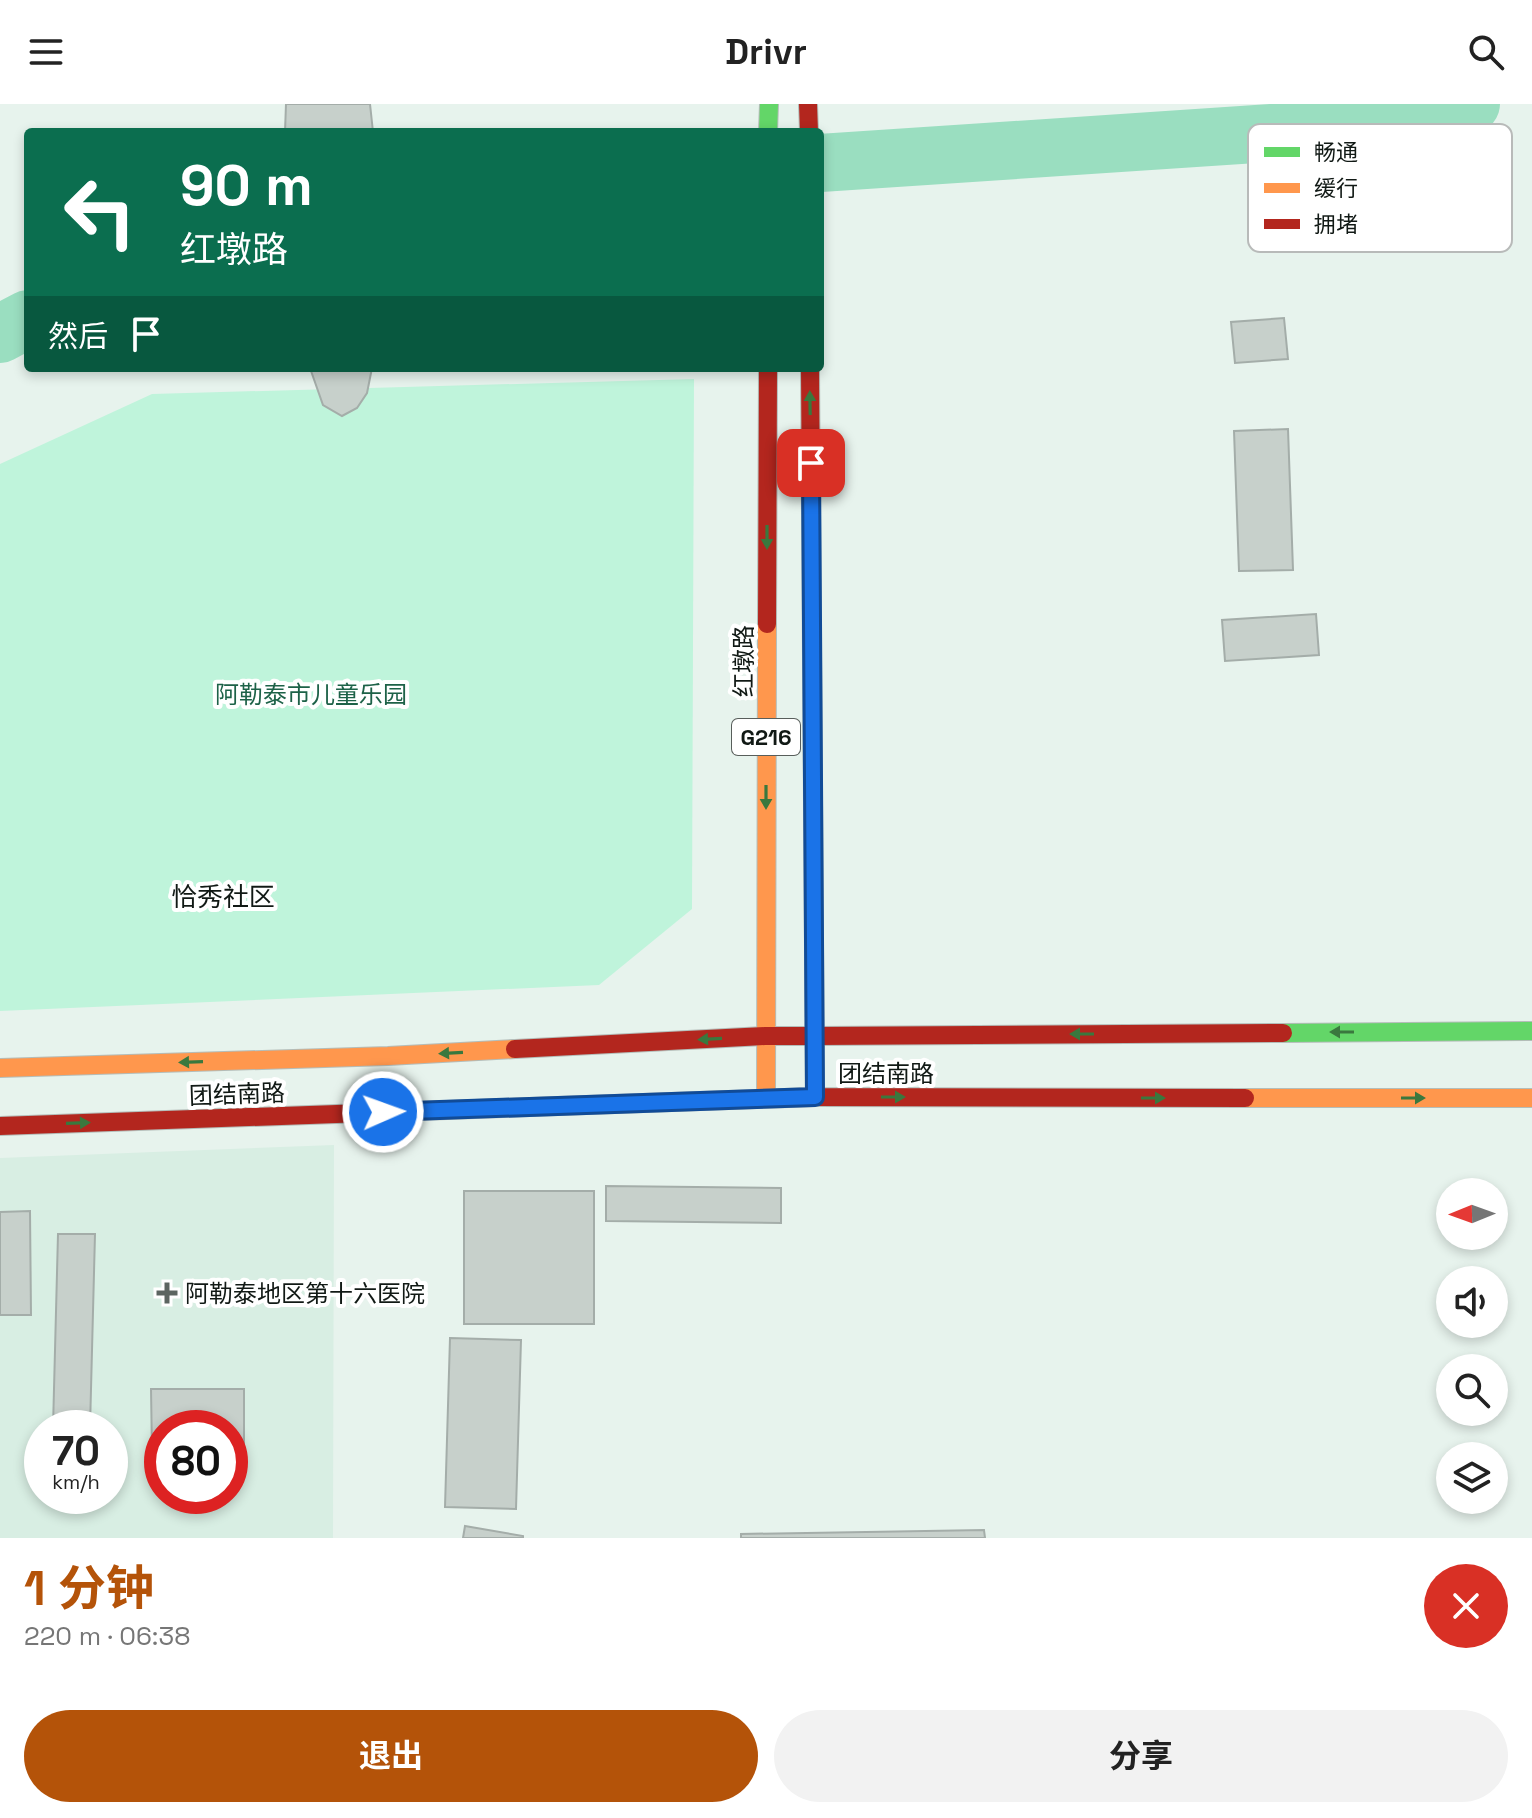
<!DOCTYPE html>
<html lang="zh">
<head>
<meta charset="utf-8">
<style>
	:root { --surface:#fff; --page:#f2f2f2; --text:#222; --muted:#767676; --accent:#b45309 }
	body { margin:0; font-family:"Space Grotesk","Noto Sans SC",sans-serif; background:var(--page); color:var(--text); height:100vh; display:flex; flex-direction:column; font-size:30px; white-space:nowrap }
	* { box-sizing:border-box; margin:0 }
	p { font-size:26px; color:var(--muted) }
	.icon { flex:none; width:44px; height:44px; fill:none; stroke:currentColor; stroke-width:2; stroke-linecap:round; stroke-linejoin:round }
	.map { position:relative; height:1434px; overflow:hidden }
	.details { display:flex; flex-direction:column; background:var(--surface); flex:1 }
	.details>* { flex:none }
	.guide { position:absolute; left:24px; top:24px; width:800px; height:244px; border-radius:8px; box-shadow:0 4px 12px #0003; background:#0b6e4f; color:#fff; overflow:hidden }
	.needle { width:52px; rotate:269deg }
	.fabs { position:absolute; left:1436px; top:1074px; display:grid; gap:16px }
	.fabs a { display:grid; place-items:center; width:72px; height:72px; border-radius:50%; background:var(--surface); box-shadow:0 4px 12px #0003; font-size:40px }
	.speed { position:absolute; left:24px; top:1306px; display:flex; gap:16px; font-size:40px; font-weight:700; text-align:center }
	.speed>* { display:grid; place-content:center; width:104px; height:104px; border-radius:50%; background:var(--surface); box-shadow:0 4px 12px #0003; line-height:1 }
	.speed small { font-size:20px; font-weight:400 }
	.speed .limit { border:12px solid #d22; background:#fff; color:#111 }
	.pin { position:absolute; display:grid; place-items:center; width:68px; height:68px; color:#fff; margin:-34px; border-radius:16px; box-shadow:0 4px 12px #0006 }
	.me { position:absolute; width:88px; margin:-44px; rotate:88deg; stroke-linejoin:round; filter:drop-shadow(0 0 6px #0008) }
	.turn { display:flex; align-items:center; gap:28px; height:168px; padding:0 24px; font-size:36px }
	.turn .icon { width:104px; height:104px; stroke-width:2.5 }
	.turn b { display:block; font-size:56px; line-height:68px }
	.then { display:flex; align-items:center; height:76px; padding:0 24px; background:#0003; gap:16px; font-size:30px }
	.round { display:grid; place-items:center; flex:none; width:84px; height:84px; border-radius:42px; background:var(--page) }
	.summary { display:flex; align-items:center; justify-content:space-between; height:136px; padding:0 24px }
	h1 { font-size:48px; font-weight:700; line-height:60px; color:var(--accent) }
	.primary-button { display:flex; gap:16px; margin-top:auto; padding:16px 24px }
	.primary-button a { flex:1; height:92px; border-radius:48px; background:var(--accent); color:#fff; font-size:32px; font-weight:700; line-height:92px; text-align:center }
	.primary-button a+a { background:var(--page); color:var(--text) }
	header { display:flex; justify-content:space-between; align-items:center; height:104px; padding:0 24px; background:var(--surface); font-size:36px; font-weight:700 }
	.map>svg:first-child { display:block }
</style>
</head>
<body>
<header><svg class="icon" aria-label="menu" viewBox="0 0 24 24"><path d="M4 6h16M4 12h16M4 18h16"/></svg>Drivr<svg class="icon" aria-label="search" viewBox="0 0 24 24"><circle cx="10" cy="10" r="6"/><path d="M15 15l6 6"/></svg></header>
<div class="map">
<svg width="1532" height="1434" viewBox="0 0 1532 1434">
	<rect width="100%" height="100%" fill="#e7f3ed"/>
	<!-- built -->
	<path fill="#d8eee3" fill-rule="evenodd" d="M334,1041L333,1434H0V1054ZM42,1324H110V1392H42ZM162,1324H230V1392H162Z"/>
	<!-- green -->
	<path fill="#bff4db" d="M694,275L692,805L599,881L0,907V360L152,290Z"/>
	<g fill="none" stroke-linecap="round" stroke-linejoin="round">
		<!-- river -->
		<path stroke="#9adec0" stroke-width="58" d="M820,59L1436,18L1471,0
			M0,230L28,215"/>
	</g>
	<!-- building -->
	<path fill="#c7d0cb" stroke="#a4ada9" stroke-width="2" d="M286,0H370L373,28H285Z
		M1284,214L1288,255L1235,259L1231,218Z
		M310,264H372L367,289L357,304L342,312L323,301Z
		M1288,325L1293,466L1239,467L1234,327Z
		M1316,510L1319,551L1225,557L1222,516Z
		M606,1082L781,1084V1119L606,1117Z
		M464,1087H594V1220H464Z
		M30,1107L31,1211H0V1108Z
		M58,1130H95L90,1324H53Z
		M450,1234L521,1236L516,1405L445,1403Z
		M151,1285H244V1348H230V1324H162V1348H152Z
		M465,1422L523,1432V1434H463Z
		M984,1426L985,1434H741V1430Z"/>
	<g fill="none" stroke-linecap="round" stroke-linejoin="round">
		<!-- fast casing -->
		<g stroke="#b4bdb9" stroke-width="20">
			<path id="fast" d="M768,28L769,0
				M1283,929L1532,927"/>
		</g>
		<!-- slow casing -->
		<g stroke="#b4bdb9" stroke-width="20">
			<path id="slow" d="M0,964L388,952L515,945
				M1245,994H1532
				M766,995L767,520
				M447,1006L815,993V987"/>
		</g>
		<!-- jam casing -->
		<g stroke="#b4bdb9" stroke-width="20">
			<path id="jam" d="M808,0L809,28
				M810,264L815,987
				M767,520L768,264
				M816,932L1283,929
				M515,945L765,932H816
				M815,993L1245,994
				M0,1022L447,1006"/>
		</g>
		<!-- fast -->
		<use href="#fast" stroke="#63d668" stroke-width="18"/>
		<!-- slow -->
		<use href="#slow" stroke="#ff974d" stroke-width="18"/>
		<!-- jam -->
		<use href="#jam" stroke="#b3261e" stroke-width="18"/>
	</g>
	<!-- one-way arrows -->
	<defs><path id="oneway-solid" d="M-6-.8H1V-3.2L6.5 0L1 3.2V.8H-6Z" transform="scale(2)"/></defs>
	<g fill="#3a783e">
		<use href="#oneway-solid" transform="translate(810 299) rotate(-91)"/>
		<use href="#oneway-solid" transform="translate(767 433) rotate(90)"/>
		<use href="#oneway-solid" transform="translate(766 693) rotate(90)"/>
		<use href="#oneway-solid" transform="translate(1342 928) rotate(180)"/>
		<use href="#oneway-solid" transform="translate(1082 930) rotate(180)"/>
		<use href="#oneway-solid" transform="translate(710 935) rotate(177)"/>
		<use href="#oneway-solid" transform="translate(451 949) rotate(177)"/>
		<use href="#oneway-solid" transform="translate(191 958) rotate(178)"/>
		<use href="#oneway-solid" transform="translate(893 993)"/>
		<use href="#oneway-solid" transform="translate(1153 994)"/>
		<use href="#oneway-solid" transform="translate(1413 994)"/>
		<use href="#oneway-solid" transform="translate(78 1019) rotate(-2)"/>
	</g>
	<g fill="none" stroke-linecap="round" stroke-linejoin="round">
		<!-- route casing -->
		<g stroke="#114b97" stroke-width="20">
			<path id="route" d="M383,1008L815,993L811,359"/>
		</g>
		<!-- route -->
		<use href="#route" stroke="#1a73e8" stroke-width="14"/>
	</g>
	<!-- markers -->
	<path fill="#5c6561" stroke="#fff" stroke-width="3" d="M163 1177h8v8h8v8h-8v8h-8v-8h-8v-8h8z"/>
	<g text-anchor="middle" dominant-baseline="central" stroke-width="8" stroke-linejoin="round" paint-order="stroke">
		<!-- shield labels -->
		<rect fill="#fff" stroke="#585e5b" stroke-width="2" x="732" y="615" width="68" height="36" rx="6"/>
		<g font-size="22" font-weight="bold" fill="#111915">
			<text x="766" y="633">G216</text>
		</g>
		<!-- street labels -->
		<g font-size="24" fill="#111915" stroke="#fff">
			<text transform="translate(743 557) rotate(-90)">红墩路</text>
			<text x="886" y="969">团结南路</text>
			<text transform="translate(237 990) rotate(-2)">团结南路</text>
		</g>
		<!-- park labels -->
		<g font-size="24" fill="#1d6248" stroke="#fff">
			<text x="311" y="590">阿勒泰市儿童乐园</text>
		</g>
		<!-- poi labels -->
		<g font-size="24" fill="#111915" stroke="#fff" text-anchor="start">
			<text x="185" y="1189">阿勒泰地区第十六医院</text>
		</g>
		<!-- neighbourhood labels -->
		<g font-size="26" fill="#111915" stroke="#fff">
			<text x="223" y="793">恰秀社区</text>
		</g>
	</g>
	<!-- legend -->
	<rect x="1248" y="20" width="264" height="128" rx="12" fill="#fff" stroke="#b8bab9" stroke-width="2"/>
	<rect x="1264" y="43" width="36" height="10" fill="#63d668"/>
	<rect x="1264" y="79" width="36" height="10" fill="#ff974d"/>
	<rect x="1264" y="115" width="36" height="10" fill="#b3261e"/>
	<g font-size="22" fill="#111915">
		<text x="1314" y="56">畅通</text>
		<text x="1314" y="92">缓行</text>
		<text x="1314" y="128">拥堵</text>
	</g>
</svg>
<div class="fabs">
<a><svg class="needle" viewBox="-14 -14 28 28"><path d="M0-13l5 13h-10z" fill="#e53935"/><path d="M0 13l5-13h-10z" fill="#767676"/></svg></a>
<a><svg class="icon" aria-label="sound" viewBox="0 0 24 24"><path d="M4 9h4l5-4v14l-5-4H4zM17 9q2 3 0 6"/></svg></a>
<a><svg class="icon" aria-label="search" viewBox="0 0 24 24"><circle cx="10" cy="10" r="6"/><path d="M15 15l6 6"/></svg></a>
<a><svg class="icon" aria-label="layers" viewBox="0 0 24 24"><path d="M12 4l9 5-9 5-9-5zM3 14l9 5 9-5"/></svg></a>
</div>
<div class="speed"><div>70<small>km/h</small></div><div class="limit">80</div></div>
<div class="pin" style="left:811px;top:359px;background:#d93025"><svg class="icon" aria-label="arrive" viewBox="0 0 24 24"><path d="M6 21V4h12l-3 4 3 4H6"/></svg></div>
<svg class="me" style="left:383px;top:1008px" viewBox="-20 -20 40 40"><circle r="17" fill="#1a73e8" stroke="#fff" stroke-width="3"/><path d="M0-11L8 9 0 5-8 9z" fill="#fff"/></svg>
<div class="guide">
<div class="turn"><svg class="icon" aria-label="left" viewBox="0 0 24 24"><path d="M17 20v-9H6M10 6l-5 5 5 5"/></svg><div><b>90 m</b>红墩路</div></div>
<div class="then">然后<svg class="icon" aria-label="arrive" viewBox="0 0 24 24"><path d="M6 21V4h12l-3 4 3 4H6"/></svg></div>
</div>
</div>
<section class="details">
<div class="summary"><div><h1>1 分钟</h1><p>220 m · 06:38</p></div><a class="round" style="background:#d93025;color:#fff"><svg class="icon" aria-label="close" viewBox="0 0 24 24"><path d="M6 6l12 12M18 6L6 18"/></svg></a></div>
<div class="primary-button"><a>退出</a><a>分享</a></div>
</section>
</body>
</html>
